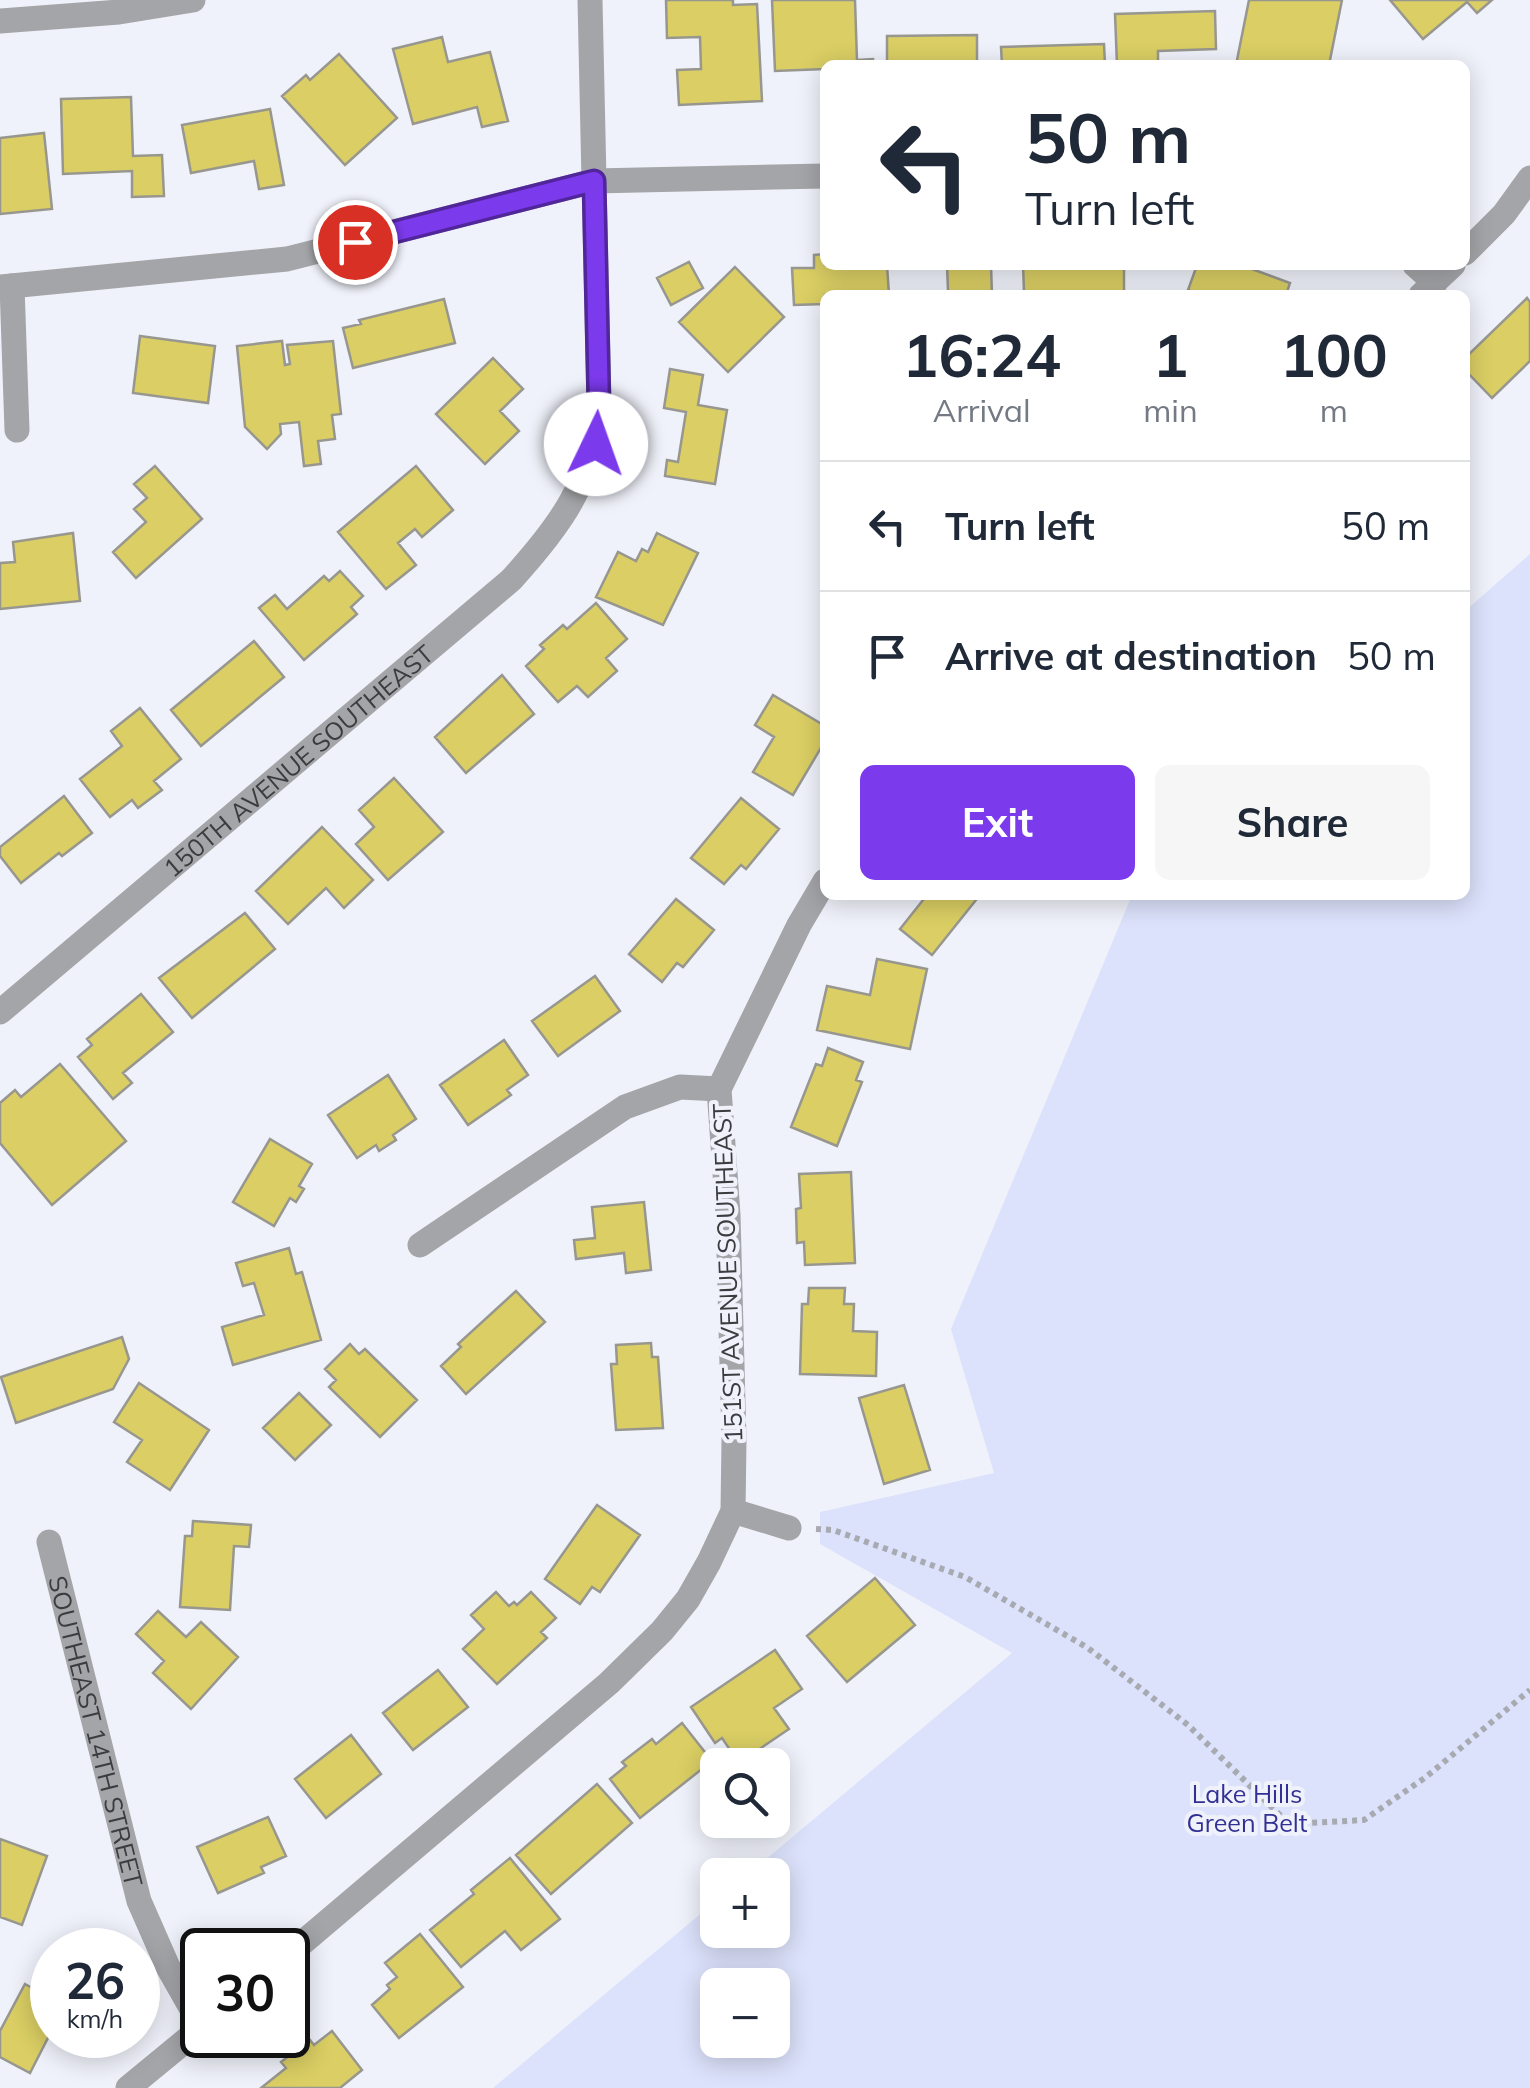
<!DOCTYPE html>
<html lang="en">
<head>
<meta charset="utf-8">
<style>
	:root { --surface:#fff; --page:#f6f6f7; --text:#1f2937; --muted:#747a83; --line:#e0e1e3; --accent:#7c3aed }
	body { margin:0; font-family:Mulish,sans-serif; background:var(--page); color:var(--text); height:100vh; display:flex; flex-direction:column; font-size:38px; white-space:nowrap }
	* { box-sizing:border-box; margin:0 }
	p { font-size:32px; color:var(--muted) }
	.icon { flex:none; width:55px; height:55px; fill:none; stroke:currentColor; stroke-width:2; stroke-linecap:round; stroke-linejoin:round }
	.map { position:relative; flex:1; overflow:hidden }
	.sheet { position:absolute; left:820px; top:290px; width:650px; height:610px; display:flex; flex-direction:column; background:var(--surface); border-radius:15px; box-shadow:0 5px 25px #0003 }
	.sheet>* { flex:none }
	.banner { position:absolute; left:820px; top:60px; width:650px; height:210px; border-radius:15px; box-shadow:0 5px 25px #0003; background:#fff; color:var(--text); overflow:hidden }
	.controls { position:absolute; left:700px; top:1748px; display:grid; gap:20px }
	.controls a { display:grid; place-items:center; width:90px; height:90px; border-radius:15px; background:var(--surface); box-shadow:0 5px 25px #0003; font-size:50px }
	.speed { position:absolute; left:30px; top:1928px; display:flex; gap:20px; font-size:50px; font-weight:700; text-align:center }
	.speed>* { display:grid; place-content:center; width:130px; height:130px; border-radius:50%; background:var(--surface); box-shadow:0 5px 25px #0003; line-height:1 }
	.speed small { font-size:25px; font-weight:400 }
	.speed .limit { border:5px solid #111; border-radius:15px; background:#fff; color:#111 }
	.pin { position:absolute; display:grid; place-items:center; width:85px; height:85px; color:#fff; margin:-42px; border:5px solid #fff; border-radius:50%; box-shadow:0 2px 10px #0007 }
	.me { position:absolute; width:110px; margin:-55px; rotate:3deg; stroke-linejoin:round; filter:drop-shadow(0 0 8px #0008) }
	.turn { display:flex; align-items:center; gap:35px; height:210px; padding:0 40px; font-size:45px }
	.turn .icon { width:130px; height:130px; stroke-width:2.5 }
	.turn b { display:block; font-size:70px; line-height:85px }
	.eta { display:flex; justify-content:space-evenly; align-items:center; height:170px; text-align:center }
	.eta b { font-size:60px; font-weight:700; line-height:70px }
	.cta { display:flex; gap:20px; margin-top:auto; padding:20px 40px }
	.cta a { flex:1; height:115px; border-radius:15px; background:var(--accent); color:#fff; font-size:40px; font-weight:700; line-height:115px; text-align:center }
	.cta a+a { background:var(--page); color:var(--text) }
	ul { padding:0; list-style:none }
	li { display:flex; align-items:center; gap:30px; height:130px; padding:0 40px; border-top:2px solid var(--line) }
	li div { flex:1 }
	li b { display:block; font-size:38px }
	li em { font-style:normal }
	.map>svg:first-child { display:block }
</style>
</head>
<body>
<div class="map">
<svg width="1530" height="2088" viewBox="0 0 1530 2088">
	<rect width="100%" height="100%" fill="#f0f2fb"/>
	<!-- green -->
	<path fill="#dce2fb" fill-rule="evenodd" d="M1530,554V2088H493L717,1900L718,1930H772V1875H747L1012,1653L820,1544V1512L994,1473L951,1329L1132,895H1465V611ZM772,1985V2040H718V1985Z"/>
	<!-- building -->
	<path fill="#dace64" stroke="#98978f" stroke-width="2.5" d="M666,0H733V5L757,4L762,101L679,105L677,70L701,69L700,37L667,38Z
		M772,0H855L857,60L873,59V65H825V69L775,71Z
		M1249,0H1342L1329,65H1236Z
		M1390,0H1492L1477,13L1467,2L1423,39Z
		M1215,11L1216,49L1158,51V65H1117L1115,14Z
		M977,35V65H887V36Z
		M442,37L448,62L490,52L508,121L482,127L477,107L413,124L393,49Z
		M1104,44L1105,65H1002L1001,47Z
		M339,54L397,118L345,165L282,96L306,75L310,80Z
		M131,97L133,156L162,155L164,196L132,197V171L63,174L61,99Z
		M270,109L284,185L259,189L254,161L191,173L182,125Z
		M44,133L52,209L0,214V138Z
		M825,254V265H887L889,295H825V304L794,305L792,268H814V255Z
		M689,262L703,288L671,305L657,278Z
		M947,265H991L992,295H904V292L948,291Z
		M1023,265H1124V291L1024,292Z
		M1197,265H1241L1290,283L1286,295H1200L1188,290Z
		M735,267L784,317L728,372L679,322Z
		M1527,298L1530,302V361L1492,398L1465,370V358Z
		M444,299L455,343L353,368L343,328L361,324L359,320Z
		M140,336L215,346L208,403L133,393Z
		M282,341L285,365L290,364L287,345L333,341L341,414L332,415L335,439L318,441L321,464L304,466L299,422L280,424L281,434L267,449L245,427L237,346Z
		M493,358L523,389L500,411L519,431L485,464L436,414Z
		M670,369L703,375L698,405L727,410L715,484L665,476L667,460L678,462L686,412L664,408Z
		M155,466L202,519L136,578L113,552L146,522L134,509L147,498L134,484Z
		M416,466L453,510L422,537L415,529L398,543L416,565L386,589L338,532Z
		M73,533L80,601L0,609V563L15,562L13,542Z
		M657,533L698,553L663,625L596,597L618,552L636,561L642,549L648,552Z
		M340,571L363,596L351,607L357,614L304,660L259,608L275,595L287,609L324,576L329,581Z
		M596,603L627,639L606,658L617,671L588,697L577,686L558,702L526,666L544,649L540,645L563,625L567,629Z
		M254,641L284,677L201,746L171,710Z
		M502,675L534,714L466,773L435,737Z
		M773,695L825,726V741L793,795L753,772L774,737L755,725Z
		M140,708L181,759L154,781L162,790L138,808L132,800L110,817L80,779L122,746L111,731Z
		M394,778L443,832L388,880L356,844L374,827L359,810Z
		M64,796L92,833L62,856L59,853L21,883L0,856V847Z
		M741,798L779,829L746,869L741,865L724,884L691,858Z
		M322,827L373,880L344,908L326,888L288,924L256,891Z
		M927,895H980L932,955L900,929Z
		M676,899L714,930L683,967L677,963L662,982L629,954Z
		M245,913L275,949L192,1018L159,978Z
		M877,959L927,969L910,1049L817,1030L827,986L870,995Z
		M595,976L620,1011L558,1056L532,1021Z
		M141,994L173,1032L123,1073L132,1083L113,1099L78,1057L92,1045L87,1039Z
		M504,1040L528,1075L507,1090L511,1095L468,1125L440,1085Z
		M828,1048L863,1062L856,1080L862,1082L837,1146L791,1127L816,1064L822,1066Z
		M60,1064L126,1141L52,1205L0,1143V1103L15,1090L21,1097Z
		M388,1075L416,1119L393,1135L396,1140L379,1151L376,1145L357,1158L328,1115Z
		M270,1139L312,1164L299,1186L304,1189L296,1202L290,1198L274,1226L233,1202Z
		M851,1172L855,1263L805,1265L804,1242L797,1243L796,1209L801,1208L799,1174Z
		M644,1202L651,1270L626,1273L624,1253L576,1259L574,1240L595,1238L592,1207Z
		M289,1248L296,1274L302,1272L321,1340L233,1365L222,1327L264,1315L254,1283L243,1286L236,1263Z
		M809,1288H845L844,1304H854L853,1331L877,1332L876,1376L800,1374L802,1304H808Z
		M516,1291L545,1322L466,1394L441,1366L461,1347L458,1344Z
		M122,1337L129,1359L113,1389L16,1423L1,1377Z
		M651,1343L652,1357H658L663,1428L616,1430L611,1364H617L616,1345Z
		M350,1344L359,1354L365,1349L417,1400L380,1437L329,1387L336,1380L325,1369Z
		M139,1383L209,1430L170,1490L127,1462L142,1440L114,1422Z
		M904,1385L930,1470L884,1484L859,1398Z
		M299,1393L331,1425L295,1460L263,1428Z
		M597,1505L640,1535L600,1592L592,1587L580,1604L545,1579Z
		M193,1521L251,1525L249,1547L234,1546L230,1610L180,1607L185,1536H192Z
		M875,1578L915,1625L847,1682L807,1636Z
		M496,1592L509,1606L514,1602L517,1605L531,1592L556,1618L541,1632L547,1638L497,1684L463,1649L484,1629L471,1615Z
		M158,1611L186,1637L201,1622L238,1657L191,1709L153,1673L164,1661L136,1634Z
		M775,1650L802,1689L774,1708L789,1729L739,1763L722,1738L715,1743L691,1707Z
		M438,1670L468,1707L413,1750L383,1713Z
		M682,1723L712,1761L640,1818L610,1779L626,1766L622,1762L652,1739L656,1744Z
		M351,1735L381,1774L326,1818L295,1779Z
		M597,1784L632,1823L551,1894L516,1855Z
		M268,1817L286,1856L261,1867L264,1873L218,1893L197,1847Z
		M0,1839L47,1856L22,1925L0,1917Z
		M510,1858L560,1919L521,1950L505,1931L461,1967L430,1930L474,1894L471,1890Z
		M420,1934L463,1987L399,2038L372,2005L390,1989L387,1985L397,1977L385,1963Z
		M25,1984L52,1999V2030L30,2073L0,2057V2031Z
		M332,2031L362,2070L340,2088H261L286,2068L281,2062L310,2040L314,2045Z"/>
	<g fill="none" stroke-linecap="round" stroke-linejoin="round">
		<!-- path -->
		<path stroke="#a8aab1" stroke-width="6" stroke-dasharray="5 5" stroke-linecap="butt" d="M816,1529L833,1530L965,1577L1088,1648L1188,1725L1289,1824L1364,1820L1426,1777L1530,1690"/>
		<!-- minor -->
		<g stroke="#a4a5a8" stroke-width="25">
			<path d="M1465,253L1504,214L1530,178"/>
			<path d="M1415,265L1435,283"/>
			<path d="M12,286L17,430"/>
			<path d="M0,287L287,259L594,181L825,176"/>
			<path d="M1421,295L1453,265"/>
			<path id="s1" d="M0,1012L511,580C561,525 593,482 599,405L590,0"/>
			<path d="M420,1245L625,1107L680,1087L719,1089"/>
			<path d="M733,1511L789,1528"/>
			<path id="s2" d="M49,1542L139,1901L168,1967L202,2027"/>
			<path d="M288,1955L609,1683L662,1631L688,1599L709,1562L733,1511L734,1440L728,1215L719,1089L799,925L825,881"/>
			<path d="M128,2088L202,2027"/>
		</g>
		<!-- tertiary -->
		<path stroke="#a4a5a8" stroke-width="25" d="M0,21L119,12L193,0"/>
	</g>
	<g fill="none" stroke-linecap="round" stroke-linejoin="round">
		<!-- route casing -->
		<g stroke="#51269a" stroke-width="25">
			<path id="route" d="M355,242L594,181L599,406L596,444"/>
		</g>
		<!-- route -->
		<use href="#route" stroke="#7c3aed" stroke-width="18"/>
	</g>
	<g text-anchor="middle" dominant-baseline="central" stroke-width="8" stroke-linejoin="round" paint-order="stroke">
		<!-- street labels -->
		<g font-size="25" fill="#3b3c3f" stroke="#f0f2fb">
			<text stroke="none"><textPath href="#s1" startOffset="390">150TH AVENUE SOUTHEAST</textPath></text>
			<text transform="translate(727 1273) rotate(-92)">151ST AVENUE SOUTHEAST</text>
			<text stroke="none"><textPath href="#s2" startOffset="195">SOUTHEAST 14TH STREET</textPath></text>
		</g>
		<!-- park labels -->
		<g font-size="25" fill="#323094" stroke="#f0f2fb">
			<text x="1247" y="1793">Lake Hills<tspan x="1247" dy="29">Green Belt</tspan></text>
		</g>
	</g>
</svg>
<div class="controls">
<a><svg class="icon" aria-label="search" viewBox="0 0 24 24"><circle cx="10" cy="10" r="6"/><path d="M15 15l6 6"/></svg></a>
<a>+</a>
<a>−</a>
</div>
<div class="speed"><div>26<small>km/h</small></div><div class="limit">30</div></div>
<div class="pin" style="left:355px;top:242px;background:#d93025"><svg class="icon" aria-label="arrive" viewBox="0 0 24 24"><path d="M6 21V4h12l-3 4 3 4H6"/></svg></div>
<svg class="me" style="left:596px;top:444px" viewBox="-20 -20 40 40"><circle r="19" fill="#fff"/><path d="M0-13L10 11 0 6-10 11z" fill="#7c3aed"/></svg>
<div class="banner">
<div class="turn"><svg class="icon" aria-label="left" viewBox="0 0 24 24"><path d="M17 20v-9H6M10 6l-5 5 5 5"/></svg><div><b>50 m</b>Turn left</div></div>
</div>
<section class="sheet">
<div class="eta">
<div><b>16:24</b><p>Arrival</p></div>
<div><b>1</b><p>min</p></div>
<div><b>100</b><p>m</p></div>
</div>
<ul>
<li><svg class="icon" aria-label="left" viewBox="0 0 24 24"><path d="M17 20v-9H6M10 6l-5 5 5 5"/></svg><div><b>Turn left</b></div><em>50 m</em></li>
<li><svg class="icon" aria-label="arrive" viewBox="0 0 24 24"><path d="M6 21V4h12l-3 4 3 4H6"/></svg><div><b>Arrive at destination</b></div><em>50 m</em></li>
</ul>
<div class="cta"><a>Exit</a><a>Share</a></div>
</section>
</div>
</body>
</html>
